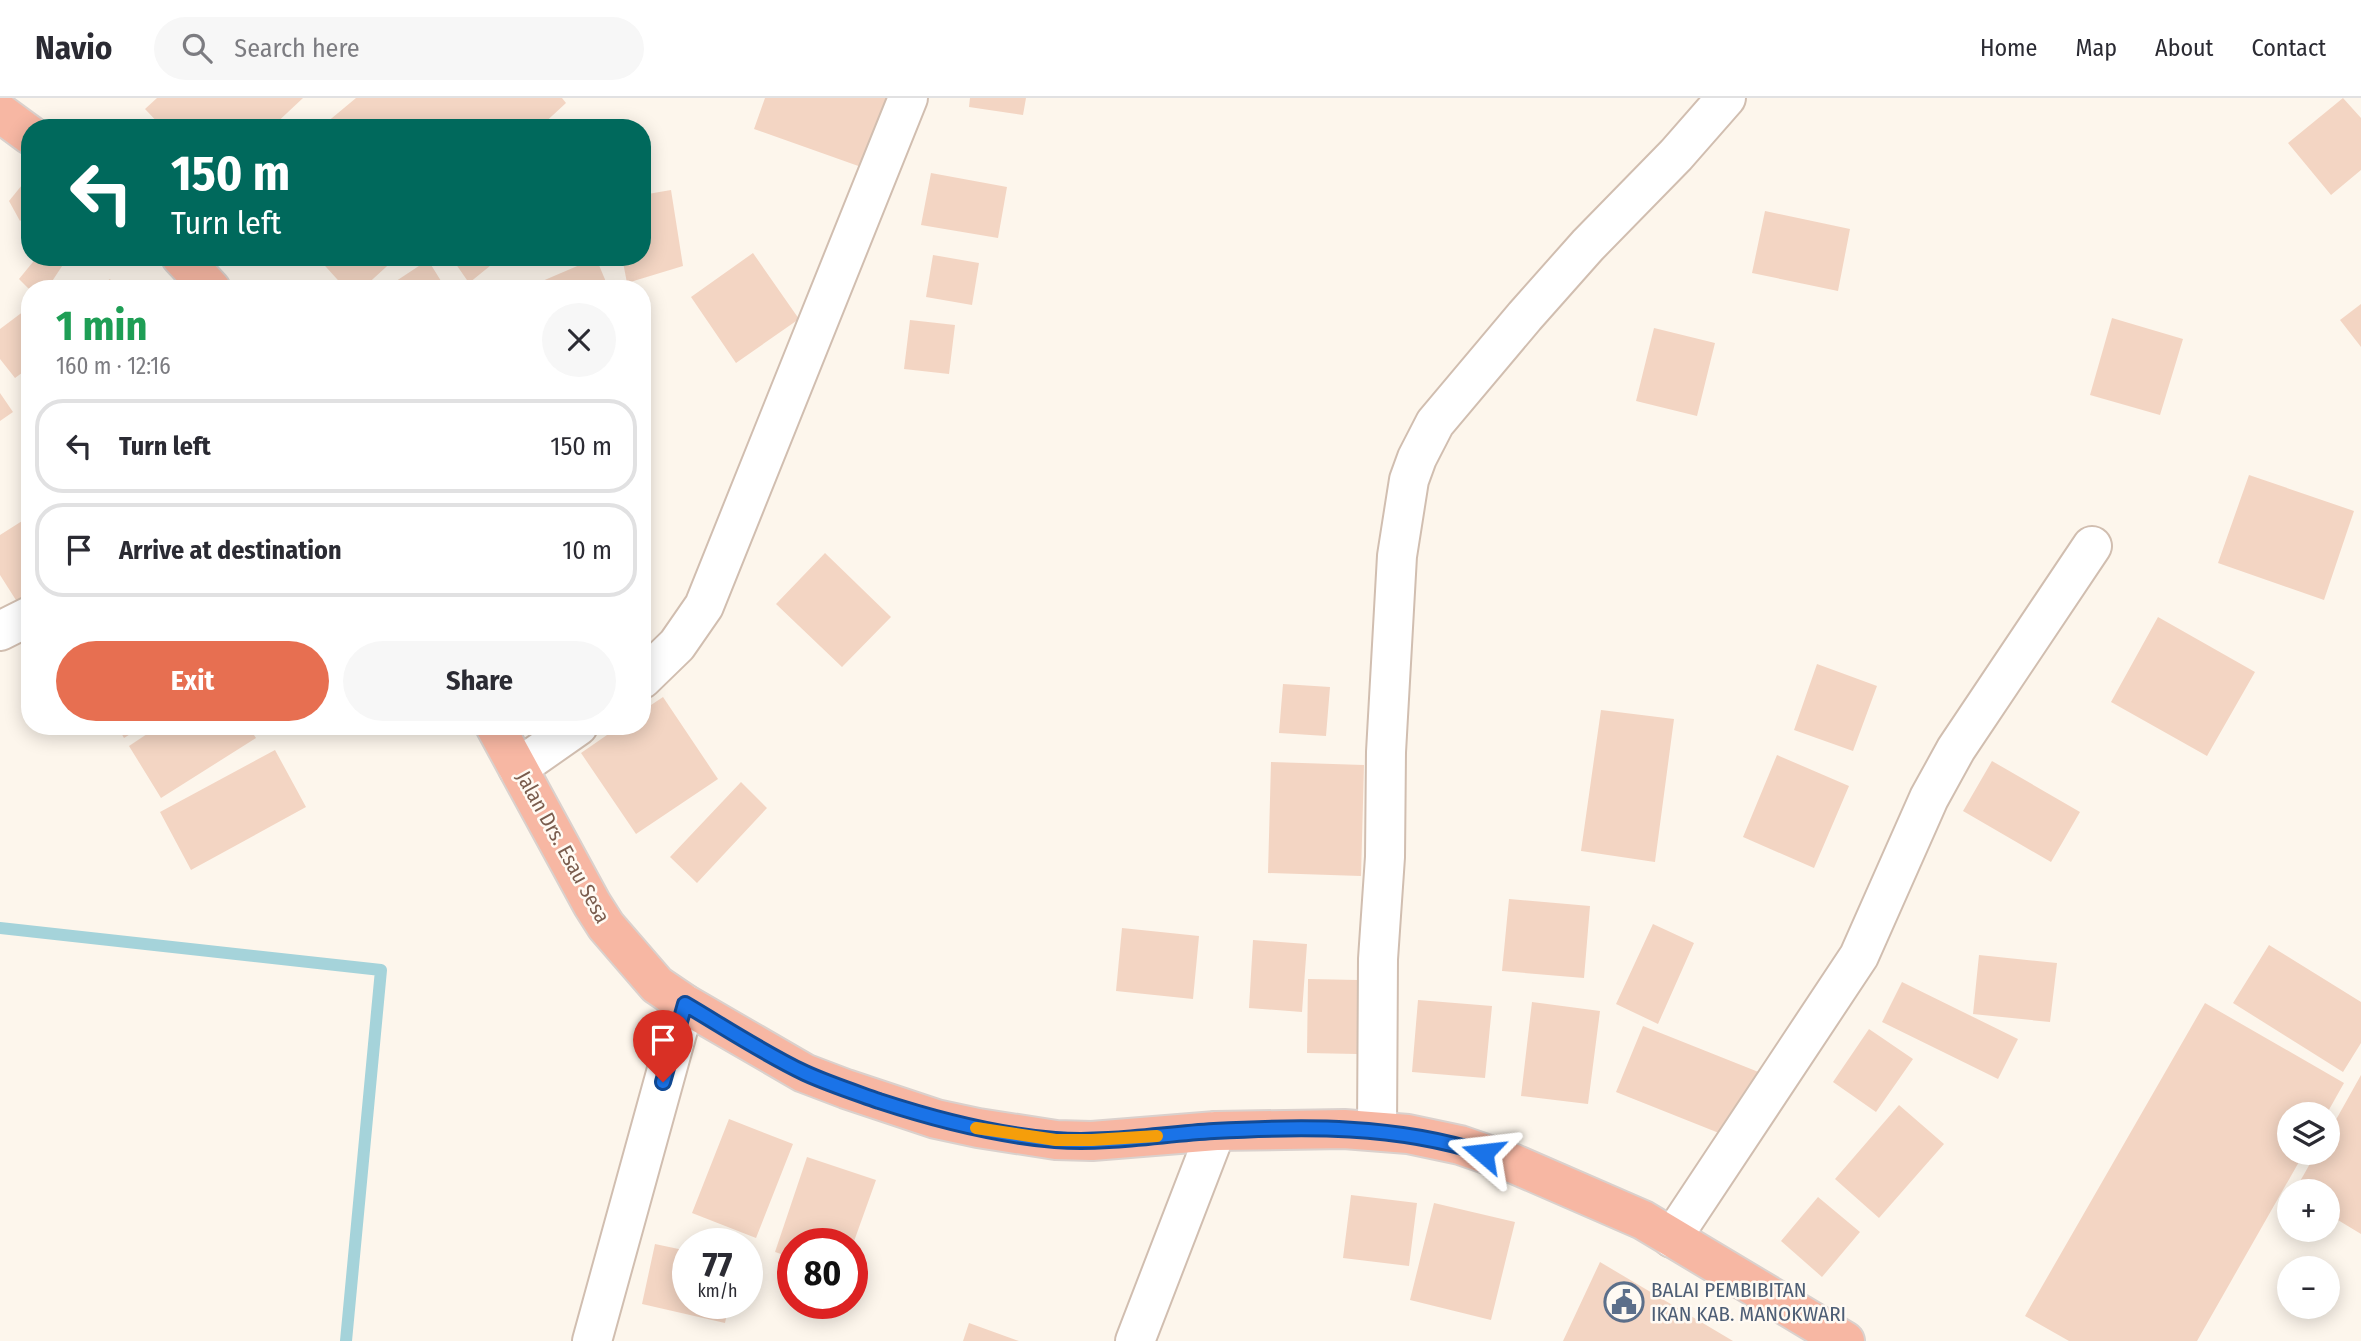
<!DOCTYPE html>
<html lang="en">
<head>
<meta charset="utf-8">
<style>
	:root { --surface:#fff; --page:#f7f7f7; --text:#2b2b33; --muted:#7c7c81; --line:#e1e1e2; --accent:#e76f51 }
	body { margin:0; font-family:"Fira Sans Condensed",sans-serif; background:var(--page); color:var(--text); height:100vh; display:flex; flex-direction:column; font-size:26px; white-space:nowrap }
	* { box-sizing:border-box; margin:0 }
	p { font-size:23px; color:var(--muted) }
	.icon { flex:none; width:38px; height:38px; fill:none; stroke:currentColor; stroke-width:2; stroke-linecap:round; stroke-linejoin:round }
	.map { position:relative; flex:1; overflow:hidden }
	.side { position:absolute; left:21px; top:182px; width:630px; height:455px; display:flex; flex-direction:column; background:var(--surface); border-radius:28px; box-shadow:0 4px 18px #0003 }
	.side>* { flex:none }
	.top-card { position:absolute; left:21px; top:21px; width:630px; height:147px; border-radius:28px; box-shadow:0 4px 18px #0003; background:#00695c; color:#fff; overflow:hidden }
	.tools { position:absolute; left:2277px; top:1004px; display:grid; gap:14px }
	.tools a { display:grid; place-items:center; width:63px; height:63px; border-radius:50%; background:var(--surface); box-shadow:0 4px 18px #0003; font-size:35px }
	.speed { position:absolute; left:672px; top:1130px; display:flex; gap:14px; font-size:35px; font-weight:700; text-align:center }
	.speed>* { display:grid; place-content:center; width:91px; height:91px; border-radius:50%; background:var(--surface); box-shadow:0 4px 18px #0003; line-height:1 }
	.speed small { font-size:18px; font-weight:400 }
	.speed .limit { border:10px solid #d22; background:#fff; color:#111 }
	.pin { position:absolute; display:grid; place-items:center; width:60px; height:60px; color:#fff; margin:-72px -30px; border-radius:50% 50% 50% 0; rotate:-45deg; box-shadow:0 0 7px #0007 }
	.pin .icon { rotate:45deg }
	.me { position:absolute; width:77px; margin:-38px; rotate:287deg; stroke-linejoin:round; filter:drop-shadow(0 0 5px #0008) }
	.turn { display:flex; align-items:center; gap:24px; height:147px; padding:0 35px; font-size:32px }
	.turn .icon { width:91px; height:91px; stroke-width:2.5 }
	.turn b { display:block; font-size:49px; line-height:60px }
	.round { display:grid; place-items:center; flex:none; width:74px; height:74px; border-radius:37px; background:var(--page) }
	.summary { display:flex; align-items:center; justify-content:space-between; height:119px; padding:0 35px }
	h1 { font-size:42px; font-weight:700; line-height:52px; color:#1e9e55 }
	.action { display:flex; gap:14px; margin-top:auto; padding:14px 35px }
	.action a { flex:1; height:80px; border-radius:42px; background:var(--accent); color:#fff; font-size:28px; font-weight:700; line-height:80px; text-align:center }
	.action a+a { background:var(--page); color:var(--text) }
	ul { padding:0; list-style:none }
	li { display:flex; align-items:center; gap:21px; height:94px; margin:0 14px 10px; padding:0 21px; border:4px solid var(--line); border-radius:28px }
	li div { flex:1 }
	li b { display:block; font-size:26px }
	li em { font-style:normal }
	header { display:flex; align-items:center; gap:42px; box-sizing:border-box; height:98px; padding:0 35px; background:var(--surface); border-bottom:2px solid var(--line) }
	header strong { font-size:33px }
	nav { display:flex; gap:38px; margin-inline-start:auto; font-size:24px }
	.search { width:490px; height:63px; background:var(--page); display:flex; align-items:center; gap:18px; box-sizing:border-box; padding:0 24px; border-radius:38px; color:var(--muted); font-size:26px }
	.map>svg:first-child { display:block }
</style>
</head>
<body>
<header>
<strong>Navio</strong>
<div class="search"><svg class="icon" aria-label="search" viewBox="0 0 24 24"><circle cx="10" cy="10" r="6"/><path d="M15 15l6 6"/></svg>Search here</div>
<nav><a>Home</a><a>Map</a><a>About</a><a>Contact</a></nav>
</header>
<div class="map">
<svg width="2361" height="1243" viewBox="0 0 2361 1243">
	<rect width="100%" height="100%" fill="#fdf6ec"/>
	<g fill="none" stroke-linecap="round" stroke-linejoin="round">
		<!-- stream -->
		<path stroke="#a5d3da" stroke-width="12" d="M0,830L381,872L346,1243"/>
	</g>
	<!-- building -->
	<path fill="#f3d5c3" d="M157,0H303L271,30H163L145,11Z
		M356,0H562L566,5L539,30H320Z
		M765,0H889L864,70L754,31Z
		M970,0H1026L1023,17L969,9Z
		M2343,0L2361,20V72L2331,97L2288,45Z
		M931,75L1007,89L998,140L921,127Z
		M22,87L30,96V114L20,123L9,103Z
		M671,92L683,168L627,185L622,159H642V97Z
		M1765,113L1850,131L1838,193L1752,175Z
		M753,155L799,221L736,265L691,199Z
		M933,157L979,165L972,207L926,199Z
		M37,159H68L47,191H29L19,181Z
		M317,159H397L362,191H346Z
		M451,159H501L469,185Z
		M596,160L609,191H543L540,184Z
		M428,162L446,191H384Z
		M110,181L116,191H96Z
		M2361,206V249L2340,222Z
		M24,213L30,221V269L15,280L0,261V231Z
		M2112,220L2183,241L2160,317L2090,297Z
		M910,222L955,227L949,276L904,271Z
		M1654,230L1715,245L1697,318L1636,303Z
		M0,295L13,314L0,323Z
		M2249,377L2354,413L2324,502L2218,465Z
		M30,418V504L21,510L0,477V437Z
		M825,455L891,519L842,569L776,506Z
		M2158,519L2255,574L2207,658L2111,604Z
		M1817,566L1877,588L1853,653L1794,632Z
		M1283,586L1330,589L1326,638L1279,635Z
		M663,599L718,681L636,736L581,655L620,628H642V613Z
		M1601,612L1674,621L1655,764L1581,753Z
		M117,628H143L124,640Z
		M159,628H248L256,640L161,700L129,648Z
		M275,652L306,709L191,772L160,714Z
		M1777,657L1849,688L1814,770L1743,739Z
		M1992,663L2080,714L2051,764L1963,713Z
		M1271,664L1364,667L1361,778L1268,775Z
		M741,684L767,710L697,785L670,759Z
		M1509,801L1590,808L1584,880L1502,873Z
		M1653,826L1694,845L1658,926L1616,906Z
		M1122,830L1199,838L1193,901L1116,893Z
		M1253,842L1307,846L1302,914L1249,910Z
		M2269,847L2361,904V945L2343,974L2233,905Z
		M1979,857L2057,865L2050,924L1973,916Z
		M1308,881L1358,882L1357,956L1307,955Z
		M1902,884L2018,941L1998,981L1882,924Z
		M1418,902L1492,908L1485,980L1412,974Z
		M1532,904L1600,913L1588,1006L1521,998Z
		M2205,905L2344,985L2326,1017H2289V1055H2304L2197,1243H2069L2025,1218Z
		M1643,928L1761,975L1734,1041L1616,994Z
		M1869,931L1913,961L1876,1014L1833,984Z
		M2361,977V1136L2328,1116V1094H2294L2316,1055H2328V1036Z
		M1899,1007L1944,1046L1879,1120L1835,1081Z
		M729,1021L793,1046L756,1140L692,1115Z
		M807,1059L876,1082L853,1146H793V1160L775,1154Z
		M1351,1097L1417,1105L1409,1168L1343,1160Z
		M1818,1099L1860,1134L1822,1179L1781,1143Z
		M1434,1105L1515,1124L1491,1222L1410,1202Z
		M655,1146L688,1153V1206H729L725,1225L642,1206Z
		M1600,1164L1733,1243H1563Z
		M969,1225L1019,1243H963Z"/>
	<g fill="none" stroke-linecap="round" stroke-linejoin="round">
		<!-- minor casing -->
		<g stroke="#d1beb0" stroke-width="42">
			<path id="minor" d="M0,533L30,518
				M642,581L677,547L704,508L908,0
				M518,670L578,628
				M1377,1033L1378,861L1385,759L1386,654L1397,458L1409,382L1417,360L1435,325L1525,218L1588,147L1676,57L1726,0
				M1672,1140L1859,858L1929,700L1956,651L2092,448
				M592,1243L685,906
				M1135,1243L1216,1033"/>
		</g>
		<!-- highway casing -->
		<g stroke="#dad1cd" stroke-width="42">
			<path id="highway" d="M0,15L30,37
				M181,159L211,191
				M495,628L592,806L606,828L657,887L685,906L804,975L846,991L936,1021L978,1030L1056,1042L1092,1043L1216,1033L1344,1031L1408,1036L1460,1047L1512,1065L1643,1122L1845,1243"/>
		</g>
		<!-- minor -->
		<use href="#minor" stroke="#fff" stroke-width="38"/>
		<!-- highway -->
		<use href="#highway" stroke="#f7b7a3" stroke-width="38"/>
	</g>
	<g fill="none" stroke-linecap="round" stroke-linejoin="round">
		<!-- route casing -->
		<g stroke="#114b97" stroke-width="18">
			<path id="route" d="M663,984L685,906C724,929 763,955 805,975C829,986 854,994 879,1003C937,1022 995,1037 1055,1042C1108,1046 1162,1036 1214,1033C1305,1028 1396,1027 1483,1055"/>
		</g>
		<!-- route -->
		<use href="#route" stroke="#1a73e8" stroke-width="12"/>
		<!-- slow -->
		<path stroke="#f59e0b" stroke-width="12" d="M976,1030L1056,1042H1092L1157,1038"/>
	</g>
	<!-- icons -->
	<defs>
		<g id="civic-ring" transform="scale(2.0125)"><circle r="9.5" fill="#fffaf3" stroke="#5c6f8a" stroke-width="1.5"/><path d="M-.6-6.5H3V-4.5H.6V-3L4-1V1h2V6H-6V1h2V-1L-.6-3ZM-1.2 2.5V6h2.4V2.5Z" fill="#5c6f8a"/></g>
	</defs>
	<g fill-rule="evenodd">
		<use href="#civic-ring" x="1624" y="1204"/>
	</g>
	<g text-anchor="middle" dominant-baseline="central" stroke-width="5" stroke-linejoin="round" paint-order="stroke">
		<!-- street labels -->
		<g font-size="21" fill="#7a5c4d" stroke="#fffaf3">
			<text transform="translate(563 749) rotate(61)">Jalan Drs. Esau Sesa</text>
		</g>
		<!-- service labels -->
		<g font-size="21" fill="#4e5e75" stroke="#fffaf3" text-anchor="start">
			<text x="1651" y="1192">BALAI PEMBIBITAN<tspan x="1651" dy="24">IKAN KAB. MANOKWARI</tspan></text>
		</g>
	</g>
</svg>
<div class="tools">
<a><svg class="icon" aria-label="layers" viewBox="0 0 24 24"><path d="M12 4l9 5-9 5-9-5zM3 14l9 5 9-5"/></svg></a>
<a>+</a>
<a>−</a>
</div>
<div class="speed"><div>77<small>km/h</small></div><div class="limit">80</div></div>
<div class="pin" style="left:663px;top:984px;background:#d93025"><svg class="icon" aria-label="arrive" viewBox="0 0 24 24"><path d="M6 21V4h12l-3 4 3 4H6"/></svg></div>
<svg class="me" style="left:1483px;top:1055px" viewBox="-20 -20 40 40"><path d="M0-17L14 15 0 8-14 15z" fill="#1a73e8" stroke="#fff" stroke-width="4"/></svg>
<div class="top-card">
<div class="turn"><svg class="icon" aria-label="left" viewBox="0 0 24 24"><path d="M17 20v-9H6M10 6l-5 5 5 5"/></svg><div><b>150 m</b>Turn left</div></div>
</div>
<section class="side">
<div class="summary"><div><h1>1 min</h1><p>160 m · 12:16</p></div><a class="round"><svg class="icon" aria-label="close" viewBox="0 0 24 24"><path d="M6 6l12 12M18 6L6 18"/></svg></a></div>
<ul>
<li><svg class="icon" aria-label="left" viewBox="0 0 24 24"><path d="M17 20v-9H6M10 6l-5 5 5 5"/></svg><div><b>Turn left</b></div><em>150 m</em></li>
<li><svg class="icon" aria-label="arrive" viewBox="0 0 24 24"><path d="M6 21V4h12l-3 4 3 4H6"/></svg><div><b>Arrive at destination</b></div><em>10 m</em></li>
</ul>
<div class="action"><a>Exit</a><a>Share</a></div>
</section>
</div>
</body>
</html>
